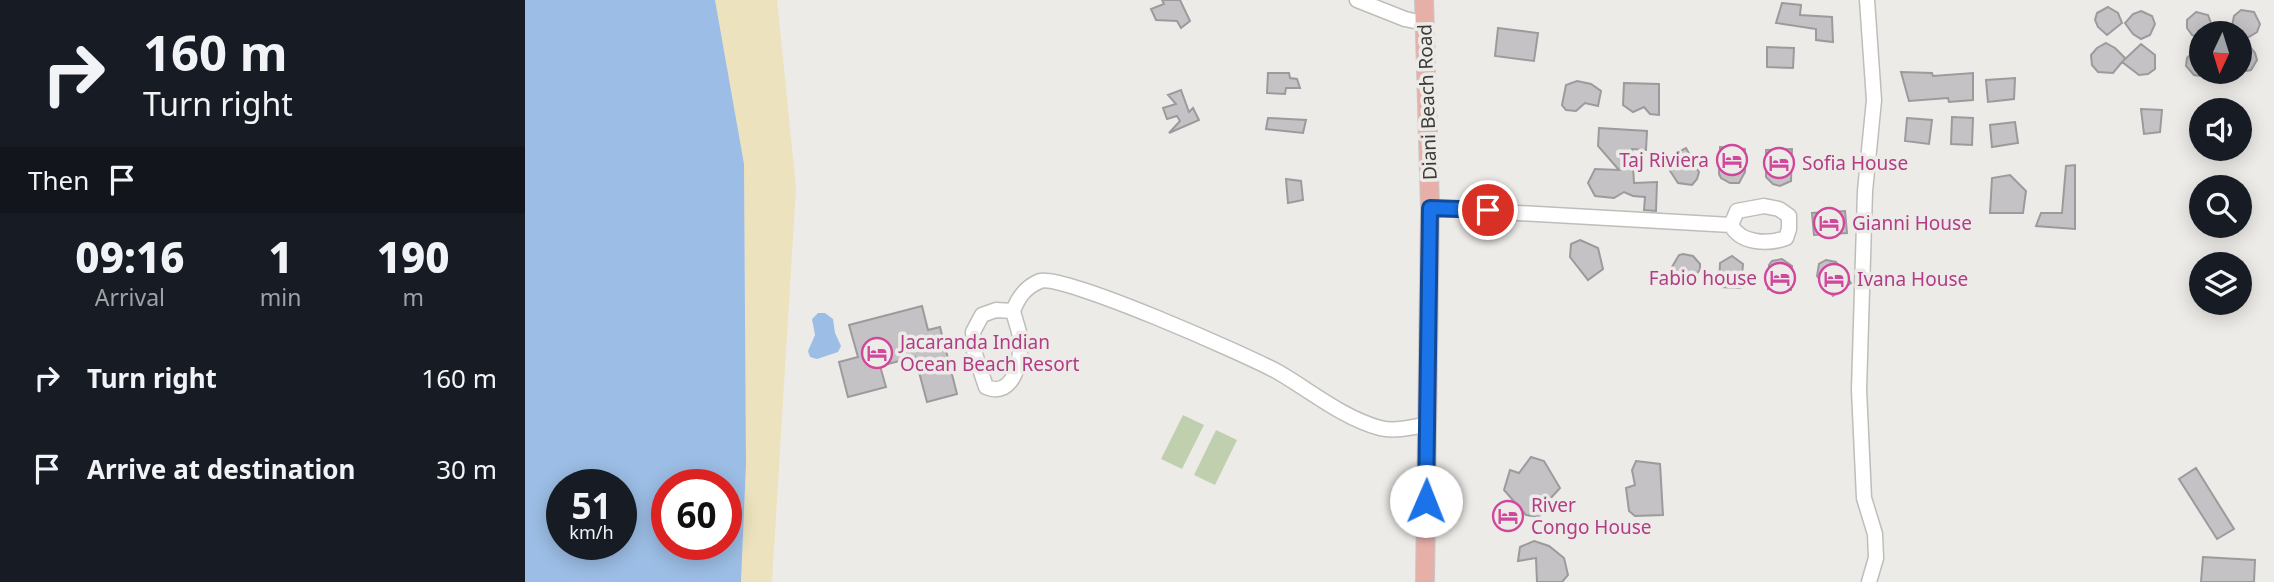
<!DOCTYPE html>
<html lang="en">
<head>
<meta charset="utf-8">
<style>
	:root { --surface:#171b24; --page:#20242c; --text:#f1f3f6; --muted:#9ea1a6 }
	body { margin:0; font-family:"Noto Sans",sans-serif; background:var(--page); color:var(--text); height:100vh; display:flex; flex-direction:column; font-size:26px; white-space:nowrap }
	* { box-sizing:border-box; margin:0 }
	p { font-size:23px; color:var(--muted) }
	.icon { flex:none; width:38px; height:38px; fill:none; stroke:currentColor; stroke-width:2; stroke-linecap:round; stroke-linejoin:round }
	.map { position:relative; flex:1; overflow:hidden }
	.side { display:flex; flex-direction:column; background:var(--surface); width:525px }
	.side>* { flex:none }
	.guide { background:#171b24; color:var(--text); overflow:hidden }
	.needle { width:46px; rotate:184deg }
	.buttons { position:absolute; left:1664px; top:21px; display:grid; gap:14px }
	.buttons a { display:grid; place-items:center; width:63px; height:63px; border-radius:50%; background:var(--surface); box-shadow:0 4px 18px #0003; font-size:35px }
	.speed { position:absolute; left:21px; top:469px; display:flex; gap:14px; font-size:35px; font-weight:700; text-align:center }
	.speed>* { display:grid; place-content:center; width:91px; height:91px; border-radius:50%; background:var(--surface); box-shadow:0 4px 18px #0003; line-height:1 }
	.speed small { font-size:18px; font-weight:400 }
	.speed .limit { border:10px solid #d22; background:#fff; color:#111 }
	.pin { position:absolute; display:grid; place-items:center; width:60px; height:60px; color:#fff; margin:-30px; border:4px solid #fff; border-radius:50%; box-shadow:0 2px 7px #0007 }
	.me { position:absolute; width:77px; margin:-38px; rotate:1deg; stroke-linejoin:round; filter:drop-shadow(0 0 5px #0008) }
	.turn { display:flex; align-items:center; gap:24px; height:147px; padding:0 28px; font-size:32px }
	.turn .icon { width:91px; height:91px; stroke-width:2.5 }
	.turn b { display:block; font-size:49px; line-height:60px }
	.then { display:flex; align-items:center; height:66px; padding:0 28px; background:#0003; gap:14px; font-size:26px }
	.eta { display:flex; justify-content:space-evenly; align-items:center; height:119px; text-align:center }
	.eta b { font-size:42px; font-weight:800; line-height:49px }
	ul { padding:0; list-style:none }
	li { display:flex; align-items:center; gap:21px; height:91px; padding:0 28px }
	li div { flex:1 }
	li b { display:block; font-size:26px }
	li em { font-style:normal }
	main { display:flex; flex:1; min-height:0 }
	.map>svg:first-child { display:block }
</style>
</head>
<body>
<main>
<section class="side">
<div class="guide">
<div class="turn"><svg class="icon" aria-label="right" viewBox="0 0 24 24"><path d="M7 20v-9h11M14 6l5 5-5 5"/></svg><div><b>160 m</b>Turn right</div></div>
<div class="then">Then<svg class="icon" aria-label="arrive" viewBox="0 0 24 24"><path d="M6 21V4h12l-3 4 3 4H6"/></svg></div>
</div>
<div class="eta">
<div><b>09:16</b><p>Arrival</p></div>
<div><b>1</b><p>min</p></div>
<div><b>190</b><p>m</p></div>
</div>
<ul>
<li><svg class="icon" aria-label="right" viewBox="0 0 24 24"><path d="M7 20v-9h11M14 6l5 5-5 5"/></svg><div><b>Turn right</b></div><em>160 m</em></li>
<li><svg class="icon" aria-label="arrive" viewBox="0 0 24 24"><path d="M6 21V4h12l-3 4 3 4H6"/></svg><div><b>Arrive at destination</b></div><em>30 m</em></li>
</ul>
</section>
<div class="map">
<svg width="1749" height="582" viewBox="0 0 1749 582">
	<rect width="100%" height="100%" fill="#edebe7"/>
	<!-- green -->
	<path fill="#c0cfad" d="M658,415L679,425L657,469L636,459Z
		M691,430L712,440L690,485L669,475Z"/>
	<!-- sand -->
	<path fill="#ece2bd" d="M190,0H252L271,187L247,582H216L221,465L219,164Z"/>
	<!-- water -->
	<path fill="#9cbde5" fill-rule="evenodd" d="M0,0H190L219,164L221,465L216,582H0ZM37,485H96V544H37ZM142,485H201V544H142Z
		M293,313H300L308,319L310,333L316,346L313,352L292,359L285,357L283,351L290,335L287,319Z"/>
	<!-- building -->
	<path fill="#c5c2c5" stroke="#9d9a9d" stroke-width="2" d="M637,0H655L665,21L656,28L652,21L631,20L626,9L639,4Z
		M1257,3L1276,5L1275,15L1307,17L1308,42L1291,40V29L1251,23Z
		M1583,7L1593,13L1597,23L1582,35L1573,27L1570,20L1572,13Z
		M1716,10L1729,12L1735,24L1732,32L1717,41L1715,33H1711L1707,26L1709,16Z
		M1616,11L1627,16L1630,24L1625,35L1616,39L1608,34L1600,23L1608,14Z
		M1671,12L1683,15L1686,23L1682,33H1676V39L1667,35L1662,28V20Z
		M973,28L1013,33L1009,61L970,56Z
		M1581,43L1590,48L1600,58L1598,61L1616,44L1630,55V69L1623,74L1614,75L1597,62L1588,73L1573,72L1567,65L1566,55L1572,48Z
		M1722,43L1730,53L1732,60L1726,70L1715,72V47Z
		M1242,47L1269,48L1268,68L1242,67Z
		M1676,50V76L1669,75L1661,66L1662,58L1667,53Z
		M1376,72L1407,73L1408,76L1448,73V100L1424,102L1423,98L1384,101Z
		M743,73H764L765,78L772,79L775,88H761L760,94L742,93Z
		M1490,78L1489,99L1463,102L1461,80Z
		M1052,81L1066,84L1076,91L1073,106L1060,103L1051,111L1041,110L1037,105L1041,85Z
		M1099,83L1134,84V115L1125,114L1119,107L1108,112L1098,105Z
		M656,90L664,112L668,108L674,120L644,133L655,121L652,116L642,119L638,108L651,104L643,95Z
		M1616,109L1637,110L1635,132L1619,134Z
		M1427,117L1448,118L1447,145L1426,144Z
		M743,118L781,120L778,133L741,129Z
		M1382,118L1407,120L1404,144L1380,141Z
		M1490,122L1493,143L1467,147L1465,125Z
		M1074,128L1122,131L1121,150L1107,149L1109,183L1132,182L1131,211L1119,210L1120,197L1108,196L1099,192L1089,198L1070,196L1063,183L1070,169L1094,170L1073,146Z
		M1195,147L1220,149V172L1214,183H1205L1196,178L1194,174Z
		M1161,148L1174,172L1172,179L1167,185L1153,183L1138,160Z
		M1267,149L1266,181L1255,186L1248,184L1241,177V150Z
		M1550,165V229L1511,226L1516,213H1537L1541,166Z
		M1485,175L1501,191L1498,213H1465L1467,178Z
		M761,179L776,181L778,200L763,203Z
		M1320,211L1322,233L1289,235L1287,213Z
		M1055,240L1073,248L1078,269L1063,280L1045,257L1046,244Z
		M1158,254L1168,256L1175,264V269L1164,286H1160L1151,283L1144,272L1154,255Z
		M1207,256L1218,264L1216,288L1194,287L1195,263Z
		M1257,259L1267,266L1266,290L1243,289L1244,265L1247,261Z
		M1301,260L1311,262L1326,283L1308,296L1292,276L1294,264Z
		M397,306L403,330L415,327L432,394L402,402L390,357L355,366L361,387L323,397L314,362L333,357L324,325Z
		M1006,457L1019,461L1035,488L1023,501L1014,517L1001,515L979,490L985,470L994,473Z
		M1111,461L1135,464L1138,515L1110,516L1104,511L1101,488L1110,485L1107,470Z
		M1671,468L1709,529L1692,539L1654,479Z
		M1009,541L1024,546L1039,558L1043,575L1037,582H1012L1011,558L993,561L995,547Z
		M1678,557L1730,560L1729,582H1676Z"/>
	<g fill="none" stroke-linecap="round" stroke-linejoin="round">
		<!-- minor casing -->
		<g stroke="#bfbdb9" stroke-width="17">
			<path id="minor" d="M832,0L880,19L899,23
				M1342,0L1349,100L1340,191L1334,390L1339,498L1350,534L1351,558L1344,582
				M1239,206L1254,209L1264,216V229L1261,238C1242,245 1215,243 1206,225L1212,211Z
				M905,208L1206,225
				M488,311C490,320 494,329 495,338C497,359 489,399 461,387L449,351L448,332L457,315L471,310L488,311C493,298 500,287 515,281C537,273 724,356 753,372C786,391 818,418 855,428C870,432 888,427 903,424"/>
		</g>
		<!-- major casing -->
		<g stroke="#c8c8c8" stroke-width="20">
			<path id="major" d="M899,0L905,208L900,582"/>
		</g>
		<!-- minor -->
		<use href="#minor" stroke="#fff" stroke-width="14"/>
		<!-- major -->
		<use href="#major" stroke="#e6afa8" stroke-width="18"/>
	</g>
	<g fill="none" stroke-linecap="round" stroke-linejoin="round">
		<!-- route casing -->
		<g stroke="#114b97" stroke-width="18">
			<path id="route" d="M901,501L905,208L963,210"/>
		</g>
		<!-- route -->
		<use href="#route" stroke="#1a73e8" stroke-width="12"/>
	</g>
	<!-- icons -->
	<defs>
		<g id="hotel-ring" transform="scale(1.575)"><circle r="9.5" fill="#edebe7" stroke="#d1479c" stroke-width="1.5"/><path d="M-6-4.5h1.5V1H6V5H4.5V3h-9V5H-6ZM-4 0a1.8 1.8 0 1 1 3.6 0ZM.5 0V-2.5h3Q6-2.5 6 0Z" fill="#d1479c"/></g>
	</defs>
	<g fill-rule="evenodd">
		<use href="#hotel-ring" x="1207" y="160"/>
		<use href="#hotel-ring" x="1254" y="163"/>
		<use href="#hotel-ring" x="1304" y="223"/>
		<use href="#hotel-ring" x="1255" y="278"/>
		<use href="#hotel-ring" x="1309" y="279"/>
		<use href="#hotel-ring" x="352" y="353"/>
		<use href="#hotel-ring" x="983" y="516"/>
	</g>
	<g text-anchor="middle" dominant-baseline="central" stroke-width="7" stroke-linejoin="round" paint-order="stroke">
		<!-- street labels -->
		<g font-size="19" fill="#3c3b3a" stroke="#edebe7">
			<text transform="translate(902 102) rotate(-92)">Diani Beach Road</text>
		</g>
		<!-- hotel labels -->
		<g font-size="19" fill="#b23c85" stroke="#edebe7" text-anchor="start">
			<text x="1184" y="160" text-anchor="end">Taj Riviera</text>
			<text x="1277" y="163">Sofia House</text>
			<text x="1327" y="223">Gianni House</text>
			<text x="1232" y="278" text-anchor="end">Fabio house</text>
			<text x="1332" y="279">Ivana House</text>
			<text x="375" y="342">Jacaranda Indian<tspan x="375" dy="22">Ocean Beach Resort</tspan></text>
			<text x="1006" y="505">River<tspan x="1006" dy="22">Congo House</tspan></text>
		</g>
	</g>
</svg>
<div class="buttons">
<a><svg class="needle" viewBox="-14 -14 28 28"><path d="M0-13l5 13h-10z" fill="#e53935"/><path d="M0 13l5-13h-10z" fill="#9ea1a6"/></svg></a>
<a><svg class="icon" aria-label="sound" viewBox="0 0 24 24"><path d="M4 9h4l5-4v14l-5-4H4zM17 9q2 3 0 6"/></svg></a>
<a><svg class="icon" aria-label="search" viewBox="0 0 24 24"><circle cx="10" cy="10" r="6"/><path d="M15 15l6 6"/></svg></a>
<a><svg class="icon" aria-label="layers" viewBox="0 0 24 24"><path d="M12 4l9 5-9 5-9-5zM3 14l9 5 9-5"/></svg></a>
</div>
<div class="speed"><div>51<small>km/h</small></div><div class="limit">60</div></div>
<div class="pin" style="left:963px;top:210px;background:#d93025"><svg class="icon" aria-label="arrive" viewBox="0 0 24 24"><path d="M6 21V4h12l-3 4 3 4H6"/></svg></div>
<svg class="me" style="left:901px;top:501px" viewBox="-20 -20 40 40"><circle r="19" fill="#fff"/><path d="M0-13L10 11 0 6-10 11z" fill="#1a73e8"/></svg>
</div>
</main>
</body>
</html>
